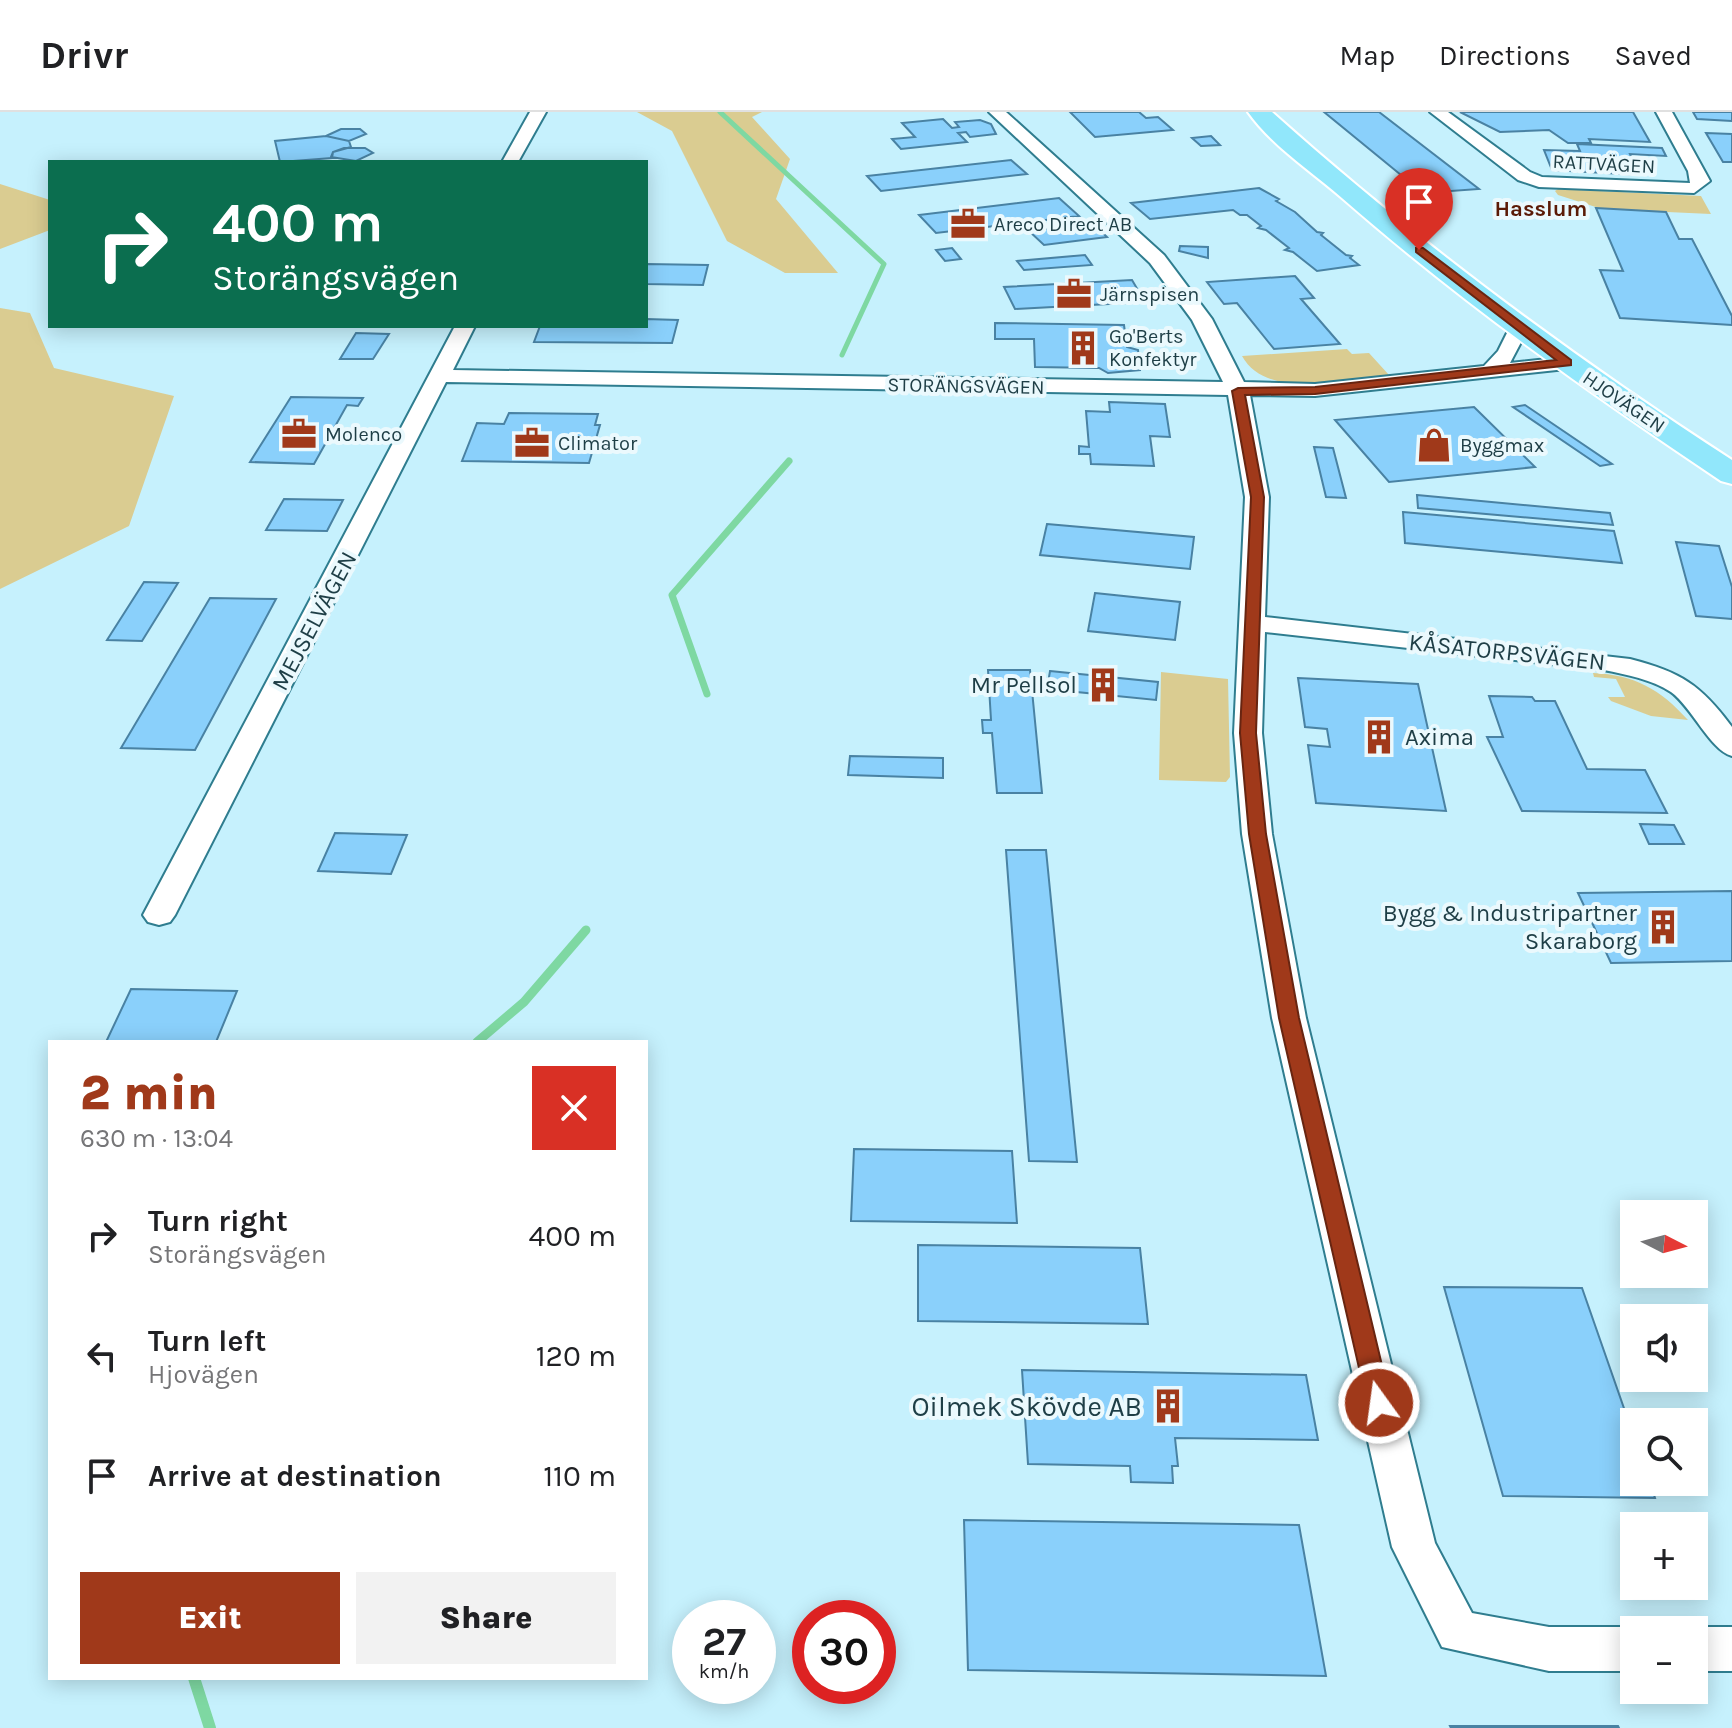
<!DOCTYPE html>
<html lang="en">
<head>
<meta charset="utf-8">
<style>
	:root { --surface:#fff; --page:#f2f2f2; --text:#202124; --muted:#757577; --line:#e0e0e0; --accent:#a0391a }
	body { margin:0; font-family:Karla,sans-serif; background:var(--page); color:var(--text); height:100vh; display:flex; flex-direction:column; font-size:30px; white-space:nowrap }
	* { box-sizing:border-box; margin:0 }
	p { font-size:26px; color:var(--muted) }
	.icon { flex:none; width:44px; height:44px; fill:none; stroke:currentColor; stroke-width:2; stroke-linecap:round; stroke-linejoin:round }
	.map { position:relative; flex:1; overflow:hidden }
	.details { position:absolute; left:48px; top:928px; width:600px; height:640px; display:flex; flex-direction:column; background:var(--surface); border-radius:0px; box-shadow:0 4px 20px #0003 }
	.details>* { flex:none }
	.banner { position:absolute; left:48px; top:48px; width:600px; height:168px; border-radius:0px; box-shadow:0 4px 20px #0003; background:#0b6e4f; color:#fff; overflow:hidden }
	.needle { width:52px; rotate:96deg }
	.buttons { position:absolute; left:1620px; top:1088px; display:grid; gap:16px }
	.buttons a { display:grid; place-items:center; width:88px; height:88px; border-radius:0px; background:var(--surface); box-shadow:0 4px 20px #0003; font-size:40px }
	.speed { position:absolute; left:672px; top:1488px; display:flex; gap:16px; font-size:40px; font-weight:700; text-align:center }
	.speed>* { display:grid; place-content:center; width:104px; height:104px; border-radius:50%; background:var(--surface); box-shadow:0 4px 20px #0003; line-height:1 }
	.speed small { font-size:20px; font-weight:400 }
	.speed .limit { border:12px solid #d22; background:#fff; color:#111 }
	.pin { position:absolute; display:grid; place-items:center; width:68px; height:68px; color:#fff; margin:-82px -34px; border-radius:50% 50% 50% 0; rotate:-45deg; box-shadow:0 0 8px #0007 }
	.pin .icon { rotate:45deg }
	.me { position:absolute; width:88px; margin:-44px; rotate:346deg; stroke-linejoin:round; filter:drop-shadow(0 0 6px #0008) }
	.turn { display:flex; align-items:center; gap:28px; height:168px; padding:0 32px; font-size:36px }
	.turn .icon { width:104px; height:104px; stroke-width:2.5 }
	.turn b { display:block; font-size:56px; line-height:68px }
	.round { display:grid; place-items:center; flex:none; width:84px; height:84px; border-radius:0px; background:var(--page) }
	.headline { display:flex; align-items:center; justify-content:space-between; height:136px; padding:0 32px }
	h1 { font-size:48px; font-weight:800; line-height:60px; color:var(--accent) }
	.primary-button { display:flex; gap:16px; margin-top:auto; padding:16px 32px }
	.primary-button a { flex:1; height:92px; border-radius:0px; background:var(--accent); color:#fff; font-size:32px; font-weight:800; line-height:92px; text-align:center }
	.primary-button a+a { background:var(--page); color:var(--text) }
	ul { padding:0; list-style:none }
	li { display:flex; align-items:center; gap:24px; height:120px; padding:0 32px }
	li div { flex:1 }
	li b { display:block; font-size:30px }
	li em { font-style:normal }
	header { display:flex; align-items:center; gap:48px; box-sizing:border-box; height:112px; padding:0 40px; background:var(--surface); border-bottom:2px solid var(--line) }
	header strong { font-size:38px }
	nav { display:flex; gap:44px; margin-inline-start:auto; font-size:28px }
	.map>svg:first-child { display:block }
</style>
</head>
<body>
<header>
<strong>Drivr</strong>
<nav><a>Map</a><a>Directions</a><a>Saved</a></nav>
</header>
<div class="map">
<svg width="1732" height="1616" viewBox="0 0 1732 1616">
	<rect width="100%" height="100%" fill="#c6f1fd"/>
	<!-- green -->
	<path fill="#dacc91" d="M637,0H762L752,5L790,47L776,87L838,161H785L727,129L672,19Z
		M0,72L50,88V118L0,137Z
		M1558,77L1701,84L1711,102L1602,97L1558,83L1555,79Z
		M0,196L30,201L54,256L174,284L129,414L0,477Z
		M1347,237L1352,242L1369,241L1389,263C1346,268 1267,289 1242,244Z
		M1161,560L1228,567L1230,665L1226,670L1159,668Z
		M1593,561C1635,563 1660,577 1688,608L1651,604L1611,589L1608,585H1625L1616,567L1594,565Z"/>
	<g fill="none" stroke-linecap="round" stroke-linejoin="round">
		<!-- stream-far3 -->
		<path stroke="#7ed8a2" stroke-width="5" d="M720,0L884,152L842,243"/>
		<!-- stream-far2 -->
		<path stroke="#7ed8a2" stroke-width="7" d="M707,582L672,483L789,349"/>
		<!-- stream-far1 -->
		<path stroke="#7ed8a2" stroke-width="9" d="M477,930L524,890L586,818"/>
		<!-- stream -->
		<path stroke="#7ed8a2" stroke-width="12" d="M194,1566L210,1616"/>
	</g>
	<!-- building -->
	<path fill="#8ad0fb" stroke="#4982a3" stroke-width="2" d="M1070,0H1139L1146,6L1158,5L1173,18L1095,25Z
		M1324,0H1379L1479,77L1423,81Z
		M1460,0H1633L1650,30L1589,27L1591,31H1568L1549,18L1500,20Z
		M1693,0H1732V9L1697,7Z
		M943,7L952,16L959,15L955,10L980,8L991,12L996,22L970,25L966,20L958,21L967,30L901,37L892,27L915,25L902,11Z
		M341,17H360L366,22L349,29L326,24Z
		M1706,21L1732,22V50H1723Z
		M326,24L349,29L351,35L333,40L332,46L280,50L275,29Z
		M1211,24L1220,33L1201,34L1192,26Z
		M1577,32L1662,36L1666,44L1630,42L1640,63L1552,58L1544,38L1580,39Z
		M344,36H365L373,41L356,49L331,45L333,40Z
		M1011,48L1027,62L881,79L867,64Z
		M1259,76L1279,87L1276,89L1295,100L1317,120L1323,121L1321,123L1346,143L1352,144L1350,146L1359,153L1317,159L1293,140L1285,138L1289,136L1266,118L1258,116L1261,114L1247,103H1240L1233,98L1150,107L1131,91Z
		M1059,86L1079,104L936,121L919,103Z
		M1596,96L1666,100L1679,127H1692L1732,204V213L1620,206L1600,158L1623,159Z
		M1092,111L1107,125L1044,133L1029,119Z
		M1180,134L1208,135V146L1179,139Z
		M952,136L961,147L945,149L936,138Z
		M1085,143L1092,153L1024,158L1017,149Z
		M646,152L708,153L703,173L646,172Z
		M1295,164L1314,186L1301,187L1340,232L1274,237L1237,191L1224,192L1207,170Z
		M1132,168L1145,190L1015,197L1004,175Z
		M646,207L678,208L672,231L534,230L540,214H646Z
		M995,211L1124,213L1127,235L1138,238L1140,258L1108,261L1099,256L1035,255L1034,227H995Z
		M356,221L389,222L373,247H340Z
		M291,285L363,286L358,294L347,293L314,352L250,350Z
		M1109,290L1165,292L1170,325L1150,324L1154,354L1091,352L1090,342H1079V334L1089,335L1086,299L1110,300Z
		M1525,293L1612,352L1600,354L1513,295Z
		M1474,295L1535,355L1389,370L1335,308Z
		M509,301L598,302L595,313H600L589,351L462,349L477,311L504,312Z
		M1314,335L1333,336L1346,386L1326,385Z
		M1417,383L1610,401L1613,413L1418,396Z
		M284,387L343,388L327,419L266,418Z
		M1403,400L1614,419L1622,451L1405,431Z
		M1047,412L1194,425L1190,457L1040,443Z
		M1676,430L1719,434L1732,475V507L1696,504Z
		M144,470L178,471L142,529L107,528Z
		M1095,481L1180,490L1175,528L1088,519Z
		M210,486L276,487L195,638L121,636Z
		M988,558H1030L1042,681H997L992,621H983L982,608H991Z
		M1050,559L1158,570L1156,588L1047,577Z
		M1298,566L1418,572L1446,699L1316,691L1308,633L1330,635L1327,617L1305,615Z
		M1489,584L1532,585L1535,589H1555L1587,657L1645,658L1667,701L1522,699L1487,625H1503Z
		M850,644L943,646V666L848,663Z
		M1640,712L1674,713L1684,732H1649Z
		M335,721L407,723L391,762L318,759Z
		M1006,738H1046L1077,1050L1029,1049Z
		M1732,779V849L1611,851L1578,781Z
		M131,877L237,879L216,930H106Z
		M854,1037L1012,1039L1017,1111L851,1109Z
		M918,1133L1140,1136L1148,1212L918,1209Z
		M1444,1175L1582,1176L1634,1325V1370H1650L1655,1386L1503,1384Z
		M1022,1258L1306,1263L1318,1328L1175,1326L1178,1354H1172L1173,1371L1131,1370L1130,1354L1028,1352Z
		M964,1408L1299,1413L1326,1564L968,1558Z
		M1450,1614H1618L1619,1616H1451Z"/>
	<g fill="none" stroke-linecap="round" stroke-linejoin="round">
		<!-- street casing -->
		<g stroke="#2f7d8f" stroke-width="4">
			<path id="street" d="M530,0H546L518,50H502Z
				M989,0H1006L1164,143L1212,207L1244,270L1315,272L1484,254L1498,239L1512,211L1519,209L1529,215L1510,251L1566,245L1576,251L1566,257L1315,284L1250,283L1269,385L1265,505L1630,547C1681,560 1701,573 1732,615V644C1710,638 1692,595 1671,580C1651,567 1627,563 1604,558L1265,520L1262,621L1272,722L1306,906L1435,1431L1472,1501L1549,1515H1634L1642,1518H1634V1559H1549L1442,1535L1392,1435L1272,906L1242,722L1234,621L1245,385L1228,283L446,270L175,803L170,810L159,813L148,810L143,803L455,214H475L453,258L1223,270L1192,208L1150,151Z
				M1430,0H1448L1530,60L1542,65L1690,71L1688,59L1656,0H1672L1710,69L1694,81L1539,75L1518,68Z
				M1694,1515H1732V1559H1694V1518H1686Z"/>
		</g>
		<!-- primary casing -->
		<g stroke="#fff" stroke-width="4">
			<path id="primary" d="M1248,0H1272C1416,129 1570,243 1732,348V372L1721,369C1589,281 1461,190 1342,86C1312,60 1271,33 1248,0Z"/>
		</g>
		<!-- street -->
		<use href="#street" fill="#fff" fill-rule="evenodd"/>
		<!-- primary -->
		<use href="#primary" fill="#91e7fb" fill-rule="evenodd"/>
	</g>
	<!-- route -->
	<path fill="#a0391a" stroke="#682511" stroke-width="2" d="M1416,136H1423L1571,248V253L1315,282L1245,283L1264,385L1256,621L1266,722L1299,906L1391,1291L1387,1298L1379,1301L1371,1298L1367,1291L1279,906L1249,722L1240,621L1251,385L1232,279L1238,276L1315,275L1556,248L1416,140Z"/>
	<!-- icons -->
	<defs>
		<g id="office-bare" transform="scale(2.76)"><path d="M-6-3h4V-5.5h4V-3h4V5H-6ZM-1-4.5V-3h2v-1.5ZM-6 0V1H6V0Z" fill="#a0391a" stroke="#ebf9fd" stroke-width="2.5" paint-order="stroke"/></g>
		<g id="building-bare" transform="scale(2.76)"><path d="M-4-6H4V6H1V3H-1V6H-4ZM-2.5-4.3h1.7v1.8h-1.7ZM.8-4.3h1.7v1.8H.8ZM-2.5-1h1.7V.8h-1.7ZM.8-1h1.7V.8H.8Z" fill="#a0391a" stroke="#ebf9fd" stroke-width="2.5" paint-order="stroke"/></g>
		<g id="shop-bare" transform="scale(2.76)"><path d="M-5-2.5h2.3a2.7 3.5 0 0 1 5.4 0H5L5.5 6h-11ZM-1.5-2.5h3a1.5 2.3 0 0 0-3 0Z" fill="#a0391a" stroke="#ebf9fd" stroke-width="2.5" paint-order="stroke"/></g>
	</defs>
	<g fill-rule="evenodd">
		<use href="#office-bare" x="968" y="112"/>
		<use href="#office-bare" x="1074" y="182"/>
		<use href="#building-bare" x="1083" y="236"/>
		<use href="#office-bare" x="299" y="322"/>
		<use href="#office-bare" x="532" y="331"/>
		<use href="#shop-bare" x="1434" y="333"/>
		<use href="#building-bare" x="1103" y="573"/>
		<use href="#building-bare" x="1379" y="625"/>
		<use href="#building-bare" x="1663" y="815"/>
		<use href="#building-bare" x="1168" y="1294"/>
	</g>
	<g text-anchor="middle" dominant-baseline="central" stroke-width="8" stroke-linejoin="round" paint-order="stroke">
		<!-- far-street labels -->
		<g font-size="20" fill="#1e3e46" stroke="#ebf9fd">
			<text transform="translate(1604 52) rotate(3)">RATTVÄGEN</text>
			<text transform="translate(966 274) rotate(1)">STORÄNGSVÄGEN</text>
			<text transform="translate(1624 290) rotate(34)">HJOVÄGEN</text>
		</g>
		<!-- far-poi labels -->
		<g font-size="20" fill="#1e3e46" stroke="#ebf9fd" text-anchor="start">
			<text x="994" y="112">Areco Direct AB</text>
			<text x="1100" y="182">Järnspisen</text>
			<text x="1109" y="224">Go'Berts<tspan x="1109" dy="23">Konfektyr</tspan></text>
			<text x="325" y="322">Molenco</text>
			<text x="558" y="331">Climator</text>
			<text x="1460" y="333">Byggmax</text>
		</g>
		<!-- far-neighbourhood labels -->
		<g font-size="22" font-weight="bold" fill="#5b1a06" stroke="#ebf9fd">
			<text x="1541" y="97">Hasslum</text>
		</g>
		<!-- street labels -->
		<g font-size="24" fill="#1e3e46" stroke="#ebf9fd">
			<text transform="translate(314 509) rotate(-62)">MEJSELVÄGEN</text>
			<text transform="translate(1507 540) rotate(6)">KÅSATORPSVÄGEN</text>
		</g>
		<!-- poi labels -->
		<g font-size="24" fill="#1e3e46" stroke="#ebf9fd" text-anchor="end">
			<text x="1077" y="573">Mr Pellsol</text>
			<text x="1405" y="625" text-anchor="start">Axima</text>
			<text x="1637" y="801">Bygg &amp; Industripartner<tspan x="1637" dy="28">Skaraborg</tspan></text>
		</g>
		<!-- near-poi labels -->
		<g font-size="28" fill="#1e3e46" stroke="#ebf9fd" text-anchor="end">
			<text x="1142" y="1294">Oilmek Skövde AB</text>
		</g>
	</g>
</svg>
<div class="buttons">
<a><svg class="needle" viewBox="-14 -14 28 28"><path d="M0-13l5 13h-10z" fill="#e53935"/><path d="M0 13l5-13h-10z" fill="#757577"/></svg></a>
<a><svg class="icon" aria-label="sound" viewBox="0 0 24 24"><path d="M4 9h4l5-4v14l-5-4H4zM17 9q2 3 0 6"/></svg></a>
<a><svg class="icon" aria-label="search" viewBox="0 0 24 24"><circle cx="10" cy="10" r="6"/><path d="M15 15l6 6"/></svg></a>
<a>+</a>
<a>−</a>
</div>
<div class="speed"><div>27<small>km/h</small></div><div class="limit">30</div></div>
<div class="pin" style="left:1419px;top:138px;background:#d93025"><svg class="icon" aria-label="arrive" viewBox="0 0 24 24"><path d="M6 21V4h12l-3 4 3 4H6"/></svg></div>
<svg class="me" style="left:1379px;top:1291px" viewBox="-20 -20 40 40"><circle r="17" fill="#a0391a" stroke="#fff" stroke-width="3"/><path d="M0-11L8 9 0 5-8 9z" fill="#fff"/></svg>
<div class="banner">
<div class="turn"><svg class="icon" aria-label="right" viewBox="0 0 24 24"><path d="M7 20v-9h11M14 6l5 5-5 5"/></svg><div><b>400 m</b>Storängsvägen</div></div>
</div>
<section class="details">
<div class="headline"><div><h1>2 min</h1><p>630 m · 13:04</p></div><a class="round" style="background:#d93025;color:#fff"><svg class="icon" aria-label="close" viewBox="0 0 24 24"><path d="M6 6l12 12M18 6L6 18"/></svg></a></div>
<ul>
<li><svg class="icon" aria-label="right" viewBox="0 0 24 24"><path d="M7 20v-9h11M14 6l5 5-5 5"/></svg><div><b>Turn right</b><p>Storängsvägen</p></div><em>400 m</em></li>
<li><svg class="icon" aria-label="left" viewBox="0 0 24 24"><path d="M17 20v-9H6M10 6l-5 5 5 5"/></svg><div><b>Turn left</b><p>Hjovägen</p></div><em>120 m</em></li>
<li><svg class="icon" aria-label="arrive" viewBox="0 0 24 24"><path d="M6 21V4h12l-3 4 3 4H6"/></svg><div><b>Arrive at destination</b></div><em>110 m</em></li>
</ul>
<div class="primary-button"><a>Exit</a><a>Share</a></div>
</section>
</div>
</body>
</html>
